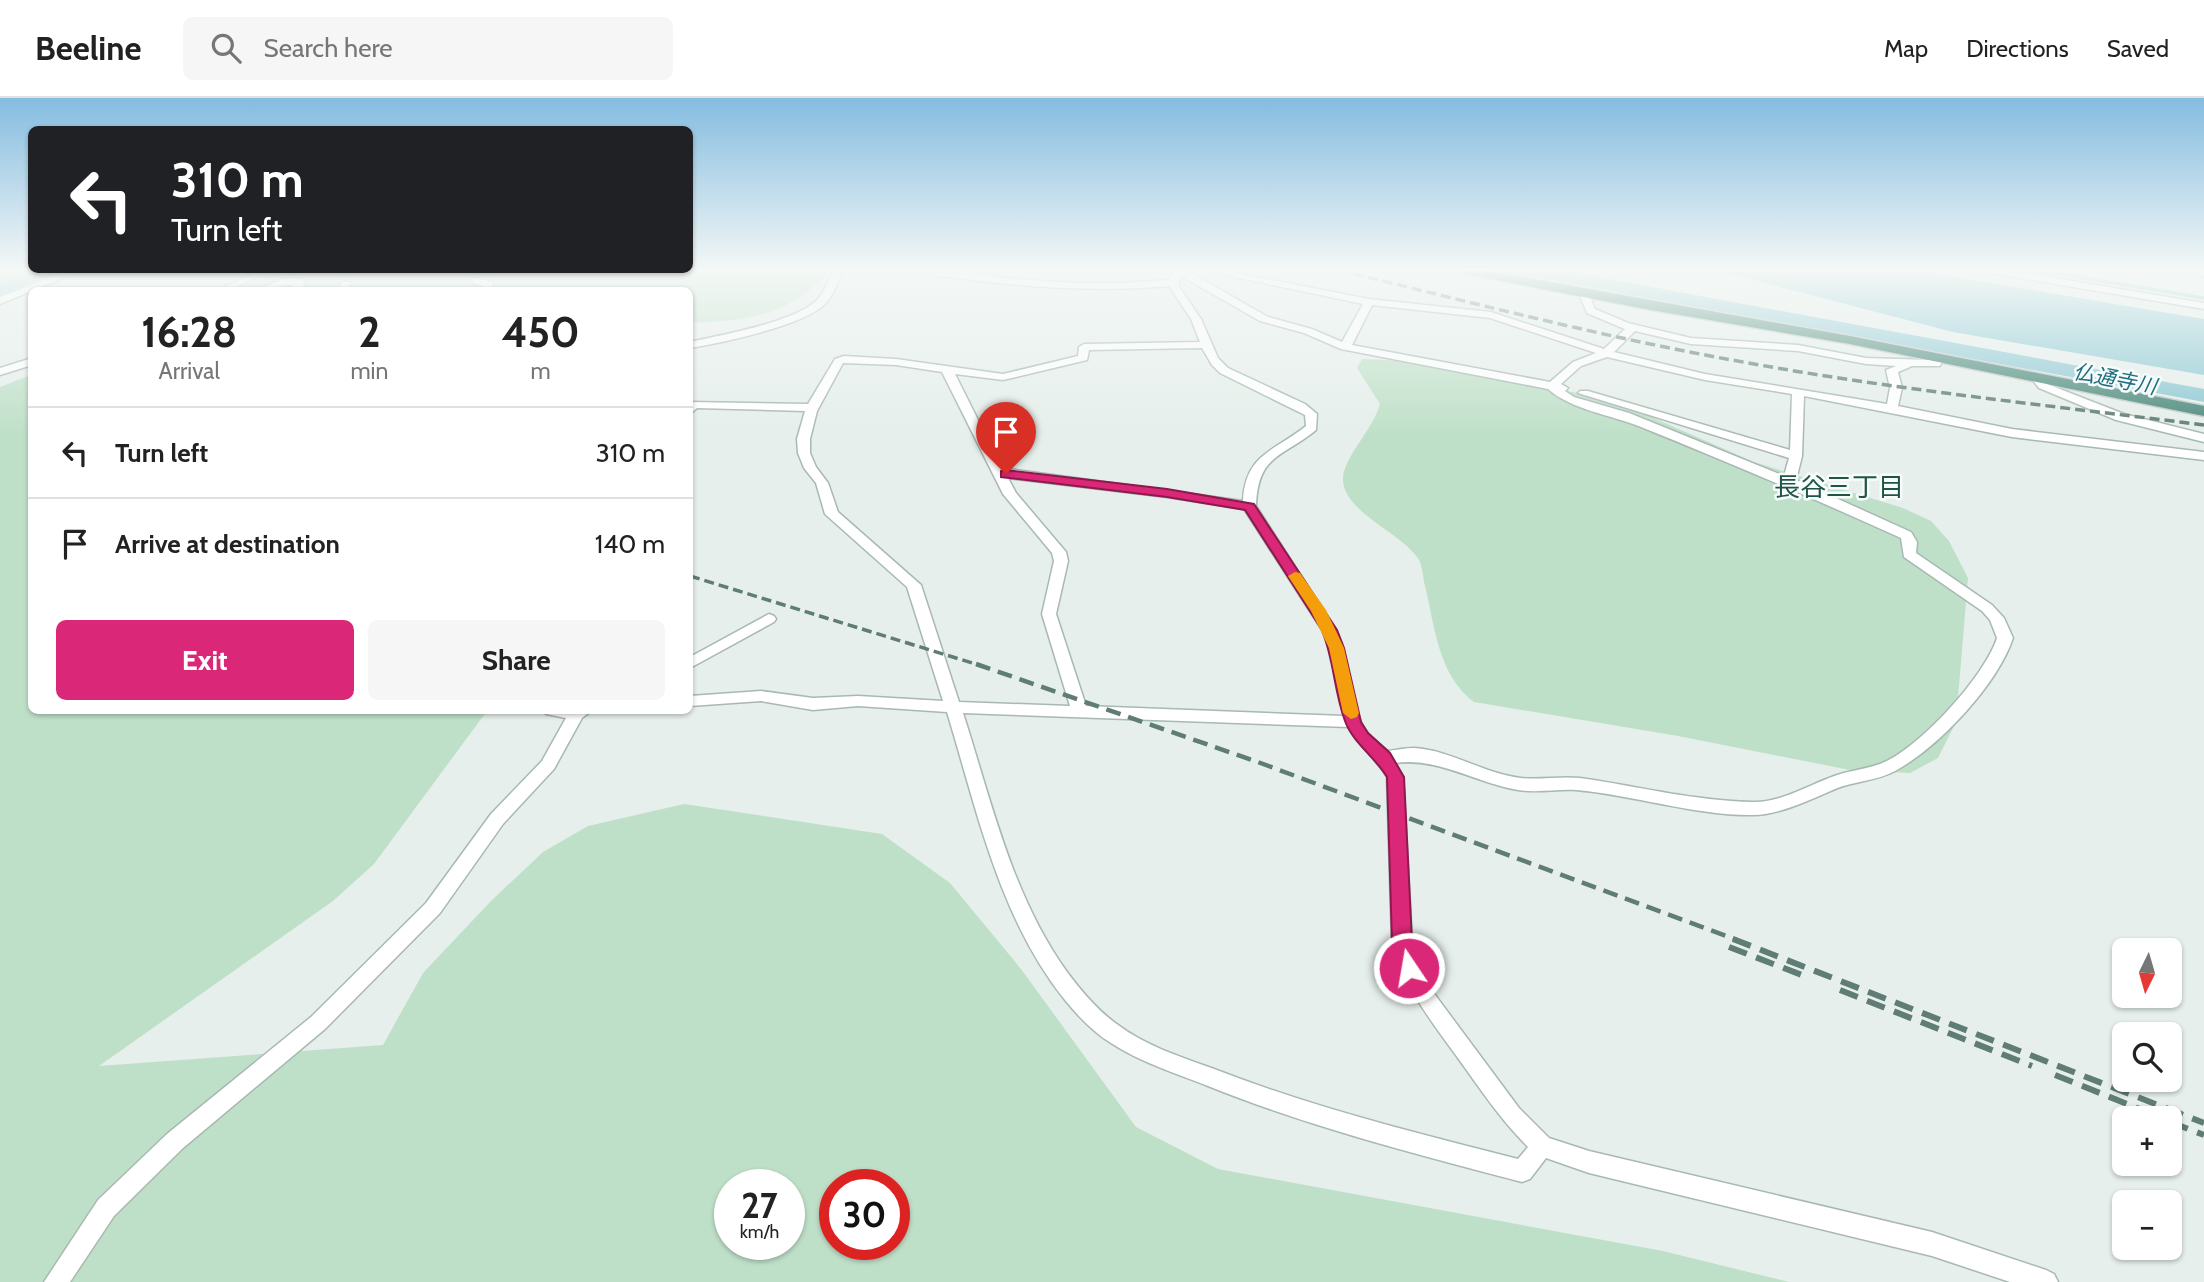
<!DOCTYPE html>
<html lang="en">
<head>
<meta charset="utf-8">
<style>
	:root { --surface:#fff; --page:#f6f6f6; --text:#222; --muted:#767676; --line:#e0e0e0; --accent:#db2777 }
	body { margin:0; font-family:Cabin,"Noto Sans JP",sans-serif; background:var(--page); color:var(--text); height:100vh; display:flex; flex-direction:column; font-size:26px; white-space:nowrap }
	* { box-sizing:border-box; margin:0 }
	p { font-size:23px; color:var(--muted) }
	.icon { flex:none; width:38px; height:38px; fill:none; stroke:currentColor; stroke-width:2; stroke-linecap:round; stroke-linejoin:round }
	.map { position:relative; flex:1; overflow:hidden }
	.drawer { position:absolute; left:28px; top:189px; width:665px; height:427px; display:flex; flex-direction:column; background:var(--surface); border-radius:10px; box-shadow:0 2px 5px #0004 }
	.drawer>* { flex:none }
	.banner { position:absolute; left:28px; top:28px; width:665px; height:147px; border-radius:10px; box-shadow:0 2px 5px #0004; background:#202124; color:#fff; overflow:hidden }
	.needle { width:46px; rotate:185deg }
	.fabs { position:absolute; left:2112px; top:840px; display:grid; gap:14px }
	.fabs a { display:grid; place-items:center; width:70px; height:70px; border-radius:10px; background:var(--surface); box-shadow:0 2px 5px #0004; font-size:35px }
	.speed { position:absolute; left:714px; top:1071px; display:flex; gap:14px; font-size:35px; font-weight:700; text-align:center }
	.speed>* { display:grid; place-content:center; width:91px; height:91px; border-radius:50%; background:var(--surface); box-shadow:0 2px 5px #0004; line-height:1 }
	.speed small { font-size:18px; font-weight:400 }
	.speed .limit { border:10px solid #d22; background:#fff; color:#111 }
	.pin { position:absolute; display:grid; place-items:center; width:60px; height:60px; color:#fff; margin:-72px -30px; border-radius:50% 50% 50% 0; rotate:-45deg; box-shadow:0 0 7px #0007 }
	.pin .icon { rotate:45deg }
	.me { position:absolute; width:77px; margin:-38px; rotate:348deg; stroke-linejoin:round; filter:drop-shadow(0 0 5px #0008) }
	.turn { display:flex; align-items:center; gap:24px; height:147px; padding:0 28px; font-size:32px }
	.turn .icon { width:91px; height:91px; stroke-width:2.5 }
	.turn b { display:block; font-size:49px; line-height:60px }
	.eta { display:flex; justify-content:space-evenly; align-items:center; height:119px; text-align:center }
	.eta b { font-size:42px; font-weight:700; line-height:49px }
	.primary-button { display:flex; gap:14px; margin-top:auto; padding:14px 28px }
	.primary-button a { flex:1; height:80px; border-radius:10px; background:var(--accent); color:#fff; font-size:28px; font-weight:700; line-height:80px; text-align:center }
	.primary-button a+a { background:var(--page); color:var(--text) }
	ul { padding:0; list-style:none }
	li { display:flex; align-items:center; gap:21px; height:91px; padding:0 28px; border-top:2px solid var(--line) }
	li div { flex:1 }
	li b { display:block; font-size:26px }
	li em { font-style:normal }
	header { display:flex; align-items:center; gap:42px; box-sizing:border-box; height:98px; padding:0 35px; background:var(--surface); border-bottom:2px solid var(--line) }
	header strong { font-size:33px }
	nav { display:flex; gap:38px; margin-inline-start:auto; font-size:24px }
	.search { width:490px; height:63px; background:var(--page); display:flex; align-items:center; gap:18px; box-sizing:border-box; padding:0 24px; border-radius:10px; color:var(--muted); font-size:26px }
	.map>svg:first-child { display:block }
</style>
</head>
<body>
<header>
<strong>Beeline</strong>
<div class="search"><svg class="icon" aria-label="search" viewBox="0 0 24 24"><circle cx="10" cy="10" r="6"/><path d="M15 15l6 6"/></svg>Search here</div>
<nav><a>Map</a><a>Directions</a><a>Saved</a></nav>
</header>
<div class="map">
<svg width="2204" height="1184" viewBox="0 0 2204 1184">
	<rect width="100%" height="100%" fill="#e6efeb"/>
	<!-- green -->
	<path fill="#bfe0c8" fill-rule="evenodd" d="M0,172H55L0,196Z
		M282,172H830C792,218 746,223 690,225V192H236Z
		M1362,261L1410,263L1511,285L1586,296L1624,307L1754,364L1903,410L1931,423L1949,443L1968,480L1956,624L1938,660L1910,675L1850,672L1678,638L1474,604C1438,577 1435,529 1425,488C1423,481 1423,469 1419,462C1403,435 1344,415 1343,382C1342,361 1373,332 1380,306L1357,270Z
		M31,277L32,612L487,613L374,766L333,803L99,968L383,947L423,875L491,803L543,754L588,728L684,706L882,736L950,785L1021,871L1136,1029L1218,1071L1663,1153L1789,1184H0V289ZM730,1087H789V1146H730ZM835,1087H894V1146H835Z"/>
	<!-- water -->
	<path fill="#8ec9d4" d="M1498,172H1560L2204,291V304Z
		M1690,172H1913L2204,221V277L1953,234L1738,178Z"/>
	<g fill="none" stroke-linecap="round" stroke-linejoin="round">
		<!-- stream -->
		<path stroke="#8ec9d4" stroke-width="3.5" d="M2035,172L2204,200"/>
		<!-- river -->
		<path fill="#8ec9d4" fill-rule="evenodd" d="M36,172H58L56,175L0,197V186Z"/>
		<!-- minor casing -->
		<g stroke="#a8b8b2" stroke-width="3">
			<path id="minor" d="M69,172H82L0,206V199Z
				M260,172H272L230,192H218Z
				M833,172H843C838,183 834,197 825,206C803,228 721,245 690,250V244C720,237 797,224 818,201C825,193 829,181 833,172Z
				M922,172C954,170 987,178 1018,181C1069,186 1119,186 1169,182L1174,172H1186L1268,219L1312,231L1342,244L1363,206L1201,172H1220L1369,201L1491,214L1604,251L1625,231L1587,215L1579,196L1584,193L1589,196L1595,211L1628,225L1691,240L1798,247L1866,260L1931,262L1934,257H1942L1944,259L1940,268H1912L1898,274L1902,290L1898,308L2012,331L2204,354V362L2012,339L1804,298L1802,358L1796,382L1911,434L1917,444L1916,455L1992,507L2004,520L2013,540C1997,587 1939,649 1895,673C1877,683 1854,683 1835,691C1812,701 1779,717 1754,717C1697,718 1633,697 1576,692C1557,691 1537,695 1518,692C1476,685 1438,659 1395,665L1403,679L1412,844L1419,869L1427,886L1519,1010L1549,1040L1589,1053L1932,1134L2046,1172L2054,1176L2058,1184H2010L1932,1158L1589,1075L1546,1060L1530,1081L1522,1084C1416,1056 1310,1029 1208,988C1175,975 1140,964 1111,945C1093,934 1078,918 1065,902C999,820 977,712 947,614L858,608L813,612L761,603L690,608V598L761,593L813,600L858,598L943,603L907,489L825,416L816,385L804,370L798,355L797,341L805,313L697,310L690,316V304L808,306L835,261L844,258L896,261L1003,276L1078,258L1079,249L1084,246L1200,244L1191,221L1169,188C1100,194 1032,190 964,181C951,179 932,179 922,172ZM1181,178L1260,223L1304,235L1341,251L1548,291C1572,312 1611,317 1641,329C1728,364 1815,401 1901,440L1904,459L1982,513L1990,522L1997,540C1985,578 1918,652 1880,666C1863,672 1845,673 1829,680C1806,689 1778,705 1753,704C1695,703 1637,688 1580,680C1560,678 1540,682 1521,680C1484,676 1451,652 1414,650C1405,650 1396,652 1388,653C1378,645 1366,636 1361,624C1349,596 1350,562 1336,532L1256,408C1258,356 1282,360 1316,332L1317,316L1305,306L1228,270L1218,260L1201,221L1180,190L1178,185ZM1372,207L1490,220L1596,255L1573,264L1550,284L1352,247ZM1635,233L1691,246L1798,253L1866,266L1896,268L1886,272L1890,290L1887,306L1705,276L1614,254ZM1202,250L1212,267L1220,275L1305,317L1306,328C1275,353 1245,356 1243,403L1002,370L955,276L1003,282L1087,262L1089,252ZM1607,259L1705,282L1792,296L1790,352L1588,293H1580L1578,295L1789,360L1784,378L1629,315L1574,299L1565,293L1568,290L1561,286L1581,268ZM843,265L896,267L942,274L1003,396L1052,455L1054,463L1042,516L1070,608L959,604L921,487L838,414L828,385L816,369L810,355V341L817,313ZM1008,380L1167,399L1244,411L1322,532L1329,550L1344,618L1086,608L1056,516L1068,463L1066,454L1016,395ZM963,615L1348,629C1359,648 1376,660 1387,679L1392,844C1404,889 1431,923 1458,960C1480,991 1501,1022 1528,1049L1518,1061C1415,1035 1312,1009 1214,971C1181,959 1146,948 1118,927C1098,913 1081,893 1067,874C1012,798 991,702 963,615Z
				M1986,172H2007L2204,205V211L1991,175Z
				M2188,172H2204V178L2190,174Z
				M477,180L492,184L494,192H484L483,188L473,185V181Z
				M283,181H300L305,184L301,192H291L293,187C280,187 269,193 256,192Z
				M343,183L352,185L346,192H336Z
				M32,260V267L0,277V270Z
				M2038,278L2047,286L2124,316L2204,336V344L2116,322L2039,290L2032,281Z
				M769,516L774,518L776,521L774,524L690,570V559Z
				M544,612L591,613L582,620L554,671L503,726L440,815L325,931L183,1050L114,1118L70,1184H44L98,1102L167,1036L311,919L426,805L491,716L542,663L566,620L546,616Z"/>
		</g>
		<!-- trunk casing -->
		<g stroke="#c2cac8" stroke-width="3">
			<path id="trunk" d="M1458,172H1484L1850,238L2204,308V318L1850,246L1651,212L1465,176Z"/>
		</g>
		<!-- minor -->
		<use href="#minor" fill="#fff" fill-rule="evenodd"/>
		<!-- trunk -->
		<use href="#trunk" fill="#4c8a7c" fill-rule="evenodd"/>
		<!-- rail-far2 -->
		<path stroke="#5f7d75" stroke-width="3.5" stroke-dasharray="10 5" stroke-linecap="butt" d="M1339,172C1469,204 1599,238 1732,262C1888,291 2046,307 2204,327
			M690,478L982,568"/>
		<!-- rail-far1 -->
		<path stroke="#5f7d75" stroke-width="4.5" stroke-dasharray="15 8" stroke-linecap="butt" d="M976,566L1255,663L1737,842"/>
		<!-- rail -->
		<path stroke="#5f7d75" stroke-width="6" stroke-dasharray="19 10" stroke-linecap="butt" d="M1733,841L2204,1025
			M1729,849L1807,879
			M1840,892L2032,968
			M2055,977L2162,1020
			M2170,1024L2204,1037"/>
	</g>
	<!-- sky -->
	<linearGradient id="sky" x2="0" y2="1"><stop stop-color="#84bce0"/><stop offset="0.51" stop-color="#f4f8f6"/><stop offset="1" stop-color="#f4f8f6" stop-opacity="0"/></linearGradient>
	<rect width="2204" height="337" fill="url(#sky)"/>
	<!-- route -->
	<path fill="#db2777" stroke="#8e194d" stroke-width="2" d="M1006,372L1167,391L1254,406L1337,532L1344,550L1361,624L1368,635L1390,655L1404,679L1412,844L1419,870L1416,876L1409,878L1402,876L1392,844L1387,679C1375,659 1353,645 1345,623C1334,593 1334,562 1322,532L1245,412L1167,399L1001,379V373Z"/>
	<!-- slow -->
	<path fill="#f59e0b" d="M1295,474L1300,475L1326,512L1344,550L1359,615L1357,619L1351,621L1343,615L1329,550L1311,513L1288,478Z"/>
	<g text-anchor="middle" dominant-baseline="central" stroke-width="5" stroke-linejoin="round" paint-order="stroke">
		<!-- far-water labels -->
		<g font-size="21" font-style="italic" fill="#1c6f80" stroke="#f7fbf9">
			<text transform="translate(2115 281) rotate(11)">仏通寺川</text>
		</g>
		<!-- neighbourhood labels -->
		<g font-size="26" fill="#1f5548" stroke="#f7fbf9">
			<text x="1839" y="389">長谷三丁目</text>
		</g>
	</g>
</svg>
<div class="fabs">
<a><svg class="needle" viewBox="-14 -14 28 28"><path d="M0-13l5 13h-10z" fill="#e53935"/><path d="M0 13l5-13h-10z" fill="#767676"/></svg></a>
<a><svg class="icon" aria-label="search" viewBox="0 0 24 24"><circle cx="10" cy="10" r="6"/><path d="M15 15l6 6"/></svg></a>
<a>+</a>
<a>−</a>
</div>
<div class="speed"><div>27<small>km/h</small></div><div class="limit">30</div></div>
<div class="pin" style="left:1006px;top:376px;background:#d93025"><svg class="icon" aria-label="arrive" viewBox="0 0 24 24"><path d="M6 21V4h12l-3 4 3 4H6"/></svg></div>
<svg class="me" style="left:1409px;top:870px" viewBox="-20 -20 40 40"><circle r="17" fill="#db2777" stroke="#fff" stroke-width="3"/><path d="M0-11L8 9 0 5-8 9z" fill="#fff"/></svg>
<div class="banner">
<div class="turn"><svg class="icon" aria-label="left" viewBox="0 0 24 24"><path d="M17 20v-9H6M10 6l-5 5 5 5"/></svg><div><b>310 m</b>Turn left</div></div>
</div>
<section class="drawer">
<div class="eta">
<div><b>16:28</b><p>Arrival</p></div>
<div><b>2</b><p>min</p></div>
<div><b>450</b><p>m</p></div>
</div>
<ul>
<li><svg class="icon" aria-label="left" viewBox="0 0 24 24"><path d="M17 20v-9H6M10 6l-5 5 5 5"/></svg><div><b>Turn left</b></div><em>310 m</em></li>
<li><svg class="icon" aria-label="arrive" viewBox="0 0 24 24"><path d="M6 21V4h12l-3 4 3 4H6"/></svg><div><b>Arrive at destination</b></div><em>140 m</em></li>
</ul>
<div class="primary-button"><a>Exit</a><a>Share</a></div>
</section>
</div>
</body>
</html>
